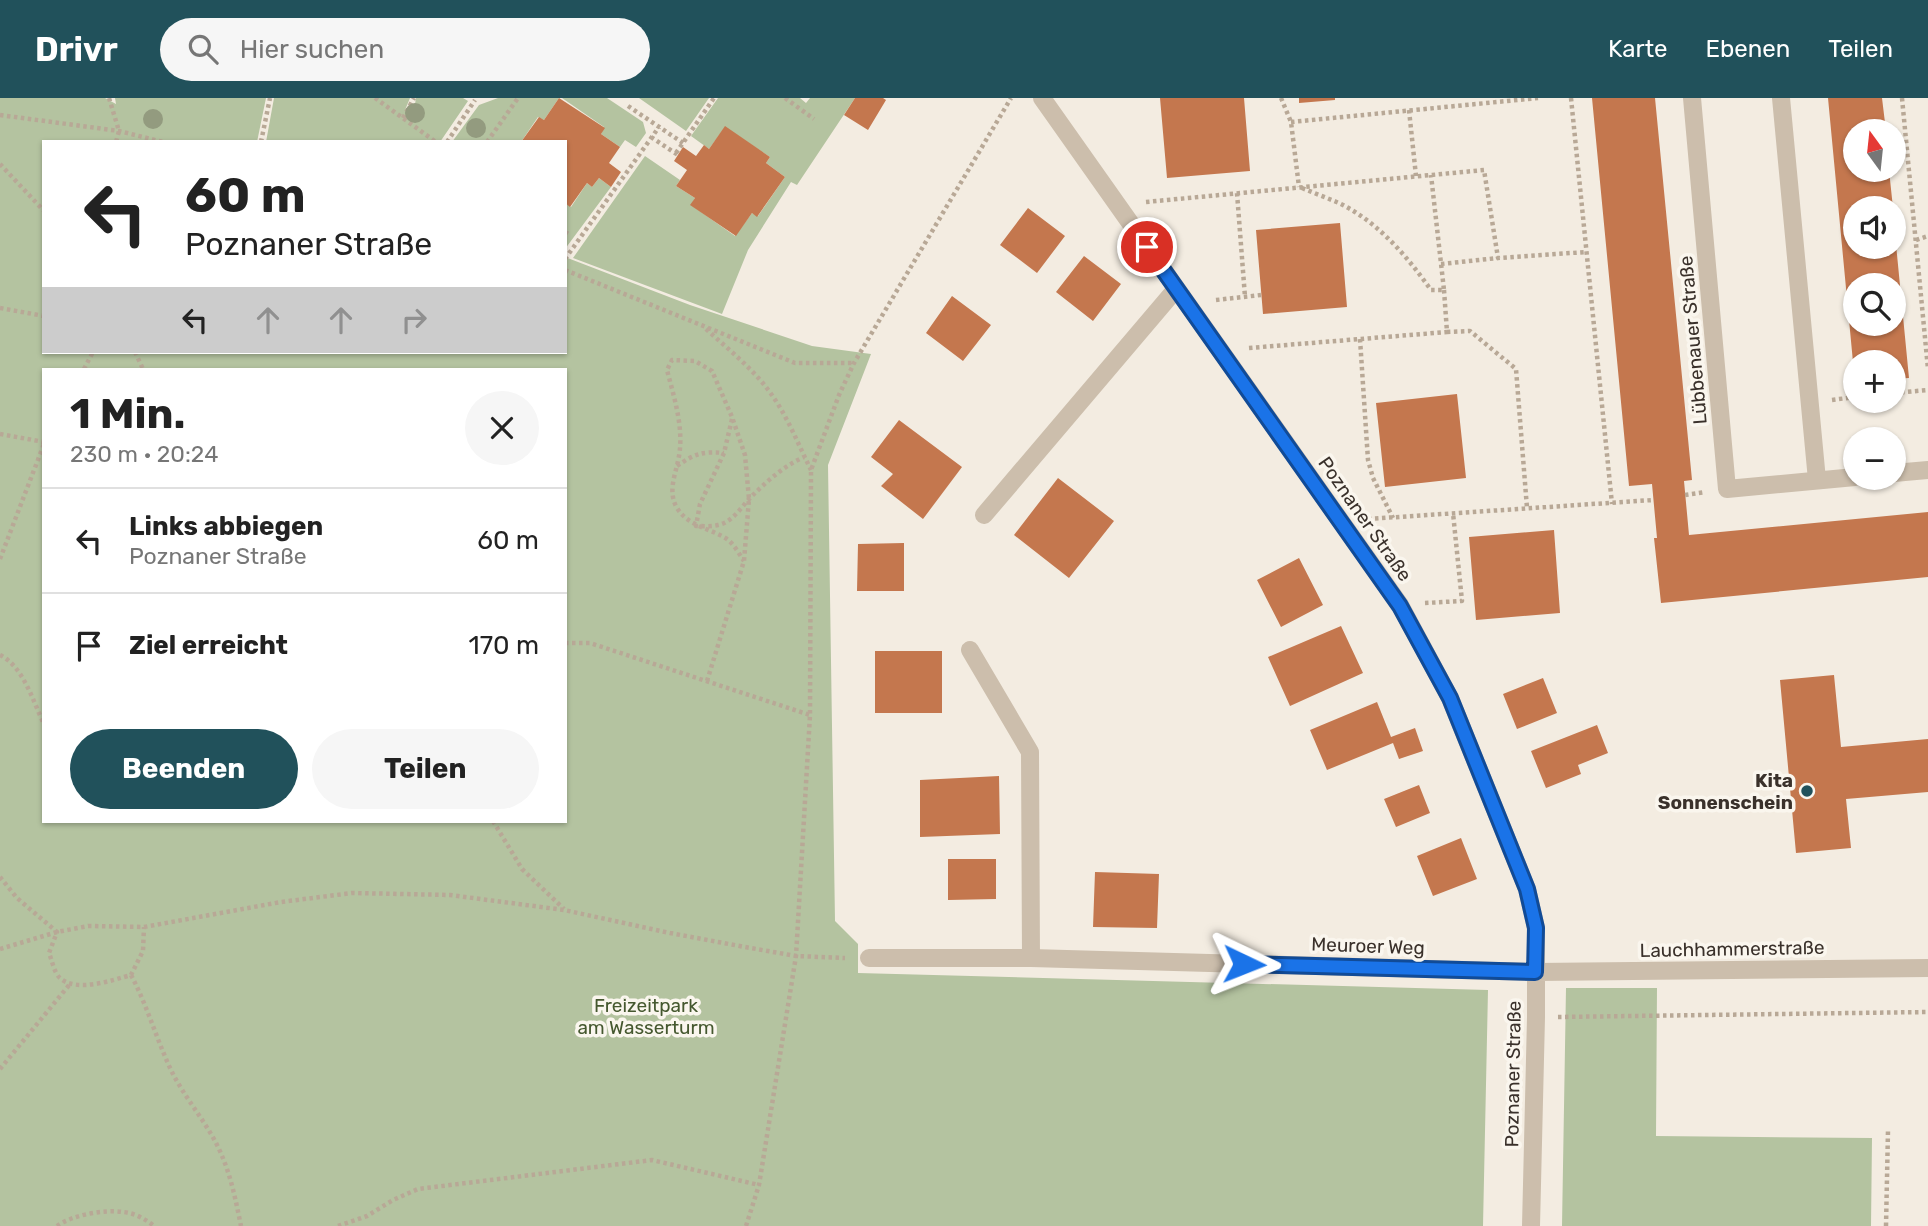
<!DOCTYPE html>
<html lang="de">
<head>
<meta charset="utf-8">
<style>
	:root { --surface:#fff; --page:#f6f6f6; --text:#222; --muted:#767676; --line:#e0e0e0; --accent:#21515b }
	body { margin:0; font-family:Rubik,sans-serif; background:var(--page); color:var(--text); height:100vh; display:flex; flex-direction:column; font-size:26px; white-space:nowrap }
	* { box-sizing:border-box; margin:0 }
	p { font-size:23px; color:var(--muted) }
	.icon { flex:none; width:38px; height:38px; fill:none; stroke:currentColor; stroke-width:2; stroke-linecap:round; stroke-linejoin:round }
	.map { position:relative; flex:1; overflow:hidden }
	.details { position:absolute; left:42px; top:270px; width:525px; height:455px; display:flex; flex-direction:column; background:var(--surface); border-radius:0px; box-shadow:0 2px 5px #0004 }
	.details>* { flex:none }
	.banner { position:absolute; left:42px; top:42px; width:525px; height:214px; border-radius:0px; box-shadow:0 2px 5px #0004; background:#fff; color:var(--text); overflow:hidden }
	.needle { width:46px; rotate:345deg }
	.buttons { position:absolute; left:1843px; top:21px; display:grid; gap:14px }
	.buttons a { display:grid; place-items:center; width:63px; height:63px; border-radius:50%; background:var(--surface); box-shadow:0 2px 5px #0004; font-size:35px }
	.pin { position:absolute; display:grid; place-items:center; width:60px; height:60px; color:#fff; margin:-30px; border:4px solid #fff; border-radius:50%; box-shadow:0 2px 7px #0007 }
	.me { position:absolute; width:77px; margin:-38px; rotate:92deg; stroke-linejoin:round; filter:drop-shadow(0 0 5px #0008) }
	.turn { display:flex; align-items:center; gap:24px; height:147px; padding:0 28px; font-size:32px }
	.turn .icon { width:91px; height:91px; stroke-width:2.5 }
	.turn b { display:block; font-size:49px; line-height:60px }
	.lanes { display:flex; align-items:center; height:66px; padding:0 28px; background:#0003; justify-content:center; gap:35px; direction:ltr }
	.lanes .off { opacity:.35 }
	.round { display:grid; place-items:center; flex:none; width:74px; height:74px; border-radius:37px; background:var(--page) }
	.overview { display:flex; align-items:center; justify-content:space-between; height:119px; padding:0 28px }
	h1 { font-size:42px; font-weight:700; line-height:52px }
	.action { display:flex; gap:14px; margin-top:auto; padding:14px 28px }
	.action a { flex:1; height:80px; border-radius:42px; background:var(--accent); color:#fff; font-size:28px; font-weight:700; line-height:80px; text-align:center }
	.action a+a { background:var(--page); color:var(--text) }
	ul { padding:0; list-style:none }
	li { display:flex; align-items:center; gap:21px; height:105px; padding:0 28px; border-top:2px solid var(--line) }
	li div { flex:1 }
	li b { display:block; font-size:26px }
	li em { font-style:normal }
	header { display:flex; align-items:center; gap:42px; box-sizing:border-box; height:98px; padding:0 35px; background:var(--accent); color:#fff }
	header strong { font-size:33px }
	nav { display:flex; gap:38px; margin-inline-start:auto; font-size:24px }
	.search { width:490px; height:63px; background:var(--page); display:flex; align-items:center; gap:18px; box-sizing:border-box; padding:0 24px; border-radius:38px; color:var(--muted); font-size:26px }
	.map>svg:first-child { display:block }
</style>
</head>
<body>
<header>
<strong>Drivr</strong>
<div class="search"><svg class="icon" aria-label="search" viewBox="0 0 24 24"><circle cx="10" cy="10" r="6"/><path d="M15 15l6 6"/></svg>Hier suchen</div>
<nav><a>Karte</a><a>Ebenen</a><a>Teilen</a></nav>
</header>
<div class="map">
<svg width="1928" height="1128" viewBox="0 0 1928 1128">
	<rect width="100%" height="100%" fill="#f3ece1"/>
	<!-- green -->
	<path fill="#b4c3a0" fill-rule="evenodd" d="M0,0H105L116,6L115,0H266L257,44H44V254H565V159L690,207L812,248L871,256L828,367L835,823L858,846V875L1488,892L1483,1128H0ZM44,271H565V723H44Z
		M274,0H410L405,12L409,15L415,6L416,0H463L468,3L440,44H266Z
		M498,0H559L544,22L538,19L521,44H452L479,7Z
		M562,0H607L643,24L646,35L636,49L625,42L620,49L601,36L604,29Z
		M639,0H709L686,33Z
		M718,0H800L806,5L810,0H855L797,87L791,84L748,152L722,216L573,160L645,58L680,82L676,88L695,100L691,107L735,138L752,115L758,118L785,79L766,65L770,59L725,29L709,51L691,38Z
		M599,80L611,89L565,151V105L571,109L587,85L592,89Z
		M1566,890H1657L1656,1038L1872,1040L1871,1128H1562Z"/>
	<!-- building -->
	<path fill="#c4774e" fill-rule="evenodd" d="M559,0L605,30L601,36L620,49L609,65L621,74L611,89L599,80L592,89L587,85L570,109L565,105V44H521L539,19L544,22Z
		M855,0H883L886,2L868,32L844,17Z
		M1160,0H1244L1250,73L1167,80Z
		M1299,0H1335V2L1299,5Z
		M1592,0H1655L1692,382L1684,383L1689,437L1928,414V479L1661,505L1654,440H1657L1652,386L1629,388Z
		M1828,0H1882L1886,33H1855V72H1889L1893,110H1855V149H1894V136H1895L1909,280L1894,281V264H1853ZM1855,187H1894V226H1855Z
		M725,28L770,59L766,65L785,79L757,119L752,115L736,138L690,107L695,100L676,88L687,72L674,63L683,49L696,58L704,47L709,51Z
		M1028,110L1065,138L1037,175L1000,147Z
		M1340,125L1347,209L1263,216L1256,132Z
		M1084,158L1121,186L1093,223L1056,194Z
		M952,198L991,227L963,263L926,235Z
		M1457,296L1466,380L1385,389L1376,305Z
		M899,322L962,369L923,421L881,388L893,376L871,359Z
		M1058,380L1114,423L1069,480L1014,437Z
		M1554,432L1560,515L1476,522L1469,439Z
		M904,445V493H857L858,446Z
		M1299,460L1323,507L1281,529L1257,482Z
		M1341,528L1363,575L1290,608L1268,559Z
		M875,553H942V615H875Z
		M1834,577L1841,649L1928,641V694L1846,701L1851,750L1796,755L1780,582Z
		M1543,580L1557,615L1517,631L1503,596Z
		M1377,604L1391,639L1415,630L1423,653L1399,661L1393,645L1327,672L1310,632Z
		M1597,627L1608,655L1578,667L1581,676L1546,690L1531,653Z
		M999,678L1000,736L920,739V682Z
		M1419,687L1430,715L1396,729L1384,701Z
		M1461,740L1477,781L1433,798L1417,758Z
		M948,761H996V801L948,802Z
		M1095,774L1159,776L1157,830L1093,829Z"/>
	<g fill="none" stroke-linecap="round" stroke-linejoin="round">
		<!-- path -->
		<path stroke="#b8a896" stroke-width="4.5" stroke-dasharray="3.5 3.5" stroke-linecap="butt" d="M109,0L119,33L116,44
			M375,0L436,44
			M785,0L814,21
			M1281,0L1291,24L1299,89
			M1571,0L1612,406
			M1902,0L1928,271
			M628,8L683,45
			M1409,12L1416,78
			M0,17L119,33L163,44
			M403,20L414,0
			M1291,24L1538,0
			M651,39L678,57
			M261,44L270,0
			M447,44L475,2
			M487,44L518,0
			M676,55L714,0
			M0,66L44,113
			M1302,90C1314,95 1327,100 1339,105C1378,124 1406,157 1431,192H1444L1431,77
			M1237,95L1245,199
			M1146,104L1484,72L1498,160L1586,154
			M565,134L570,137
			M1916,142L1928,138
			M565,161L659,29
			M1441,166L1498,160
			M565,172L795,265H854
			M1444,192L1447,234L1470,233L1516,271L1527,410
			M1216,202L1261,197
			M0,210L44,218
			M706,231C728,251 752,270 769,293C787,317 798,346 811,372
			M1360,241L1368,362L1373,380L1393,420
			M1249,250L1447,234
			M135,254L143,271
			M84,271L93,254
			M1894,295L1928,292
			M1832,302L1855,299
			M732,321L724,355L700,406L696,428C703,428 711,429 718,427C733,424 741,409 751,399C767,383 784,368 804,359
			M0,336L44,344
			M677,368C694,356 702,353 724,355
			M1685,397L1705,394
			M1368,421L1653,402
			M0,461L44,346
			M1425,505L1462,503L1453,415
			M565,545H590L810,617
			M0,557C24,569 33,604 44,626
			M707,583L744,463L749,401L745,357L732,319L712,273L695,263L672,262L667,272C674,299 684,330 679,358C676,376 667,393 677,410C689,429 710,430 727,441C734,446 739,456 744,463
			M493,723L522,771L564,811
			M0,779L17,800L57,834L49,855C52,862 54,875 60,880C76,895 113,882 131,877L143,853L144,829
			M0,851L57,834L88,828L144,829L281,804L352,795L450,797L564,812L670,835L745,849L796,858L845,860
			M131,877C147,907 156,940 171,972C183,997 203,1020 216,1045C230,1072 235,1099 241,1128
			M1558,919L1928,914
			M0,971L70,886
			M57,1128C72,1117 105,1111 123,1114C135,1115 145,1121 154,1128
			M338,1128L367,1118L393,1102L418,1091L652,1062L759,1087
			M746,1128L759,1087L796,858L810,617L811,372L839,297L854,265L1011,0
			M1886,1128L1888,1032"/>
		<!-- minor -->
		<path stroke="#ccbeac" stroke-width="18" d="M1042,0L1400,507L1450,600L1527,791L1536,830V919L1531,1128
			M1692,0L1727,391L1855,379
			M1781,0L1817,382
			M1894,375L1928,372
			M984,417L1176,191
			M970,552L1030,654L1031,860
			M869,860H1031L1536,874L1928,870"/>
	</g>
	<!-- trees -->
	<g fill="#939b7f">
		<circle cx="415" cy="15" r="10"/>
		<circle cx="153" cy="21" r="10"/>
		<circle cx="476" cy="30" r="10"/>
	</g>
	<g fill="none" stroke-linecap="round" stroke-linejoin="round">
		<!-- route casing -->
		<g stroke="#114b97" stroke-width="18">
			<path id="route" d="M1147,149L1400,508L1450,600L1527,791L1536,830L1535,874L1244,866"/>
		</g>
		<!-- route -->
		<use href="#route" stroke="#1a73e8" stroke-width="12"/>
	</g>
	<!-- markers -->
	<circle fill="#21515b" stroke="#faf6ee" stroke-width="2.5" cx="1807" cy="693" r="7"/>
	<g text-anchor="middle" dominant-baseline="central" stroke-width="7" stroke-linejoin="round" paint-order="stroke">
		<!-- street labels -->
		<g font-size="19" fill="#3a312b" stroke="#faf6ee">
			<text transform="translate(1693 242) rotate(-95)">Lübbenauer Straße</text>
			<text transform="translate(1365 421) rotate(55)">Poznaner Straße</text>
			<text transform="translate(1368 848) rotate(2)">Meuroer Weg</text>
			<text transform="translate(1732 851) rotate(-1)">Lauchhammerstraße</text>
			<text transform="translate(1513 976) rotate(-89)">Poznaner Straße</text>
		</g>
		<!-- poi labels -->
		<g font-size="19" font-weight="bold" fill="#3a312b" stroke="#faf6ee" text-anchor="end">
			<text x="1793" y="682">Kita<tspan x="1793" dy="22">Sonnenschein</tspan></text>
		</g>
		<!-- park labels -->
		<g font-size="19" fill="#45582f" stroke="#faf6ee">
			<text x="646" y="907">Freizeitpark<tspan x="646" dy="22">am Wasserturm</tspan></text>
		</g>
	</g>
</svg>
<div class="buttons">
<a><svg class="needle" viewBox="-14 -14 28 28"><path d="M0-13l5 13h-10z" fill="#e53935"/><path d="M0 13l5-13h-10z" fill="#767676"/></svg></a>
<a><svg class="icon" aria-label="sound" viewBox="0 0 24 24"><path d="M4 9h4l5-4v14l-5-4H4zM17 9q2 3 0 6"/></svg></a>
<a><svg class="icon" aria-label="search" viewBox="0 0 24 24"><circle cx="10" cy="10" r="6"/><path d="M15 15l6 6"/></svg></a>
<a>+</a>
<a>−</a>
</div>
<div class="pin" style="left:1147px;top:149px;background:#d93025"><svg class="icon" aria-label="arrive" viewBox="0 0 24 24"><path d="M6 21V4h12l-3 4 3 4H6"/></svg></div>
<svg class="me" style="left:1244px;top:866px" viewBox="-20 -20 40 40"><path d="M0-17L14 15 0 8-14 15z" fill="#1a73e8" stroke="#fff" stroke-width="4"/></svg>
<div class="banner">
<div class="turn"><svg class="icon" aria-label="left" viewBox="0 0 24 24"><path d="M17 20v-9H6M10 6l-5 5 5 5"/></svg><div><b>60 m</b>Poznaner Straße</div></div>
<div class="lanes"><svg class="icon" aria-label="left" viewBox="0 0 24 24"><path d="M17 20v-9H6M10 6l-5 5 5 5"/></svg><svg class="icon off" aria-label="ahead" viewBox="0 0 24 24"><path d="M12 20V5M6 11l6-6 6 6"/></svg><svg class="icon off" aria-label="ahead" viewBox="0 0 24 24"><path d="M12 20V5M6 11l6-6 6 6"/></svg><svg class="icon off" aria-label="right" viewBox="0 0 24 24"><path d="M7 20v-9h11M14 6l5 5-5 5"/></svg></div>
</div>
<section class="details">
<div class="overview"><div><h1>1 Min.</h1><p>230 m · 20:24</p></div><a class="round"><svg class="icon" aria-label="close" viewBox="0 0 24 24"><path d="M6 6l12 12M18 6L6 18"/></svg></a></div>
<ul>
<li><svg class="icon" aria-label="left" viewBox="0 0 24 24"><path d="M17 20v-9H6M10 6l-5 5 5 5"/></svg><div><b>Links abbiegen</b><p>Poznaner Straße</p></div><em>60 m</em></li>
<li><svg class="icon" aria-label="arrive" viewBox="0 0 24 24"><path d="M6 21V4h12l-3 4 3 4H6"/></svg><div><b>Ziel erreicht</b></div><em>170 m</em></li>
</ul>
<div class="action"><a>Beenden</a><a>Teilen</a></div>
</section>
</div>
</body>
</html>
